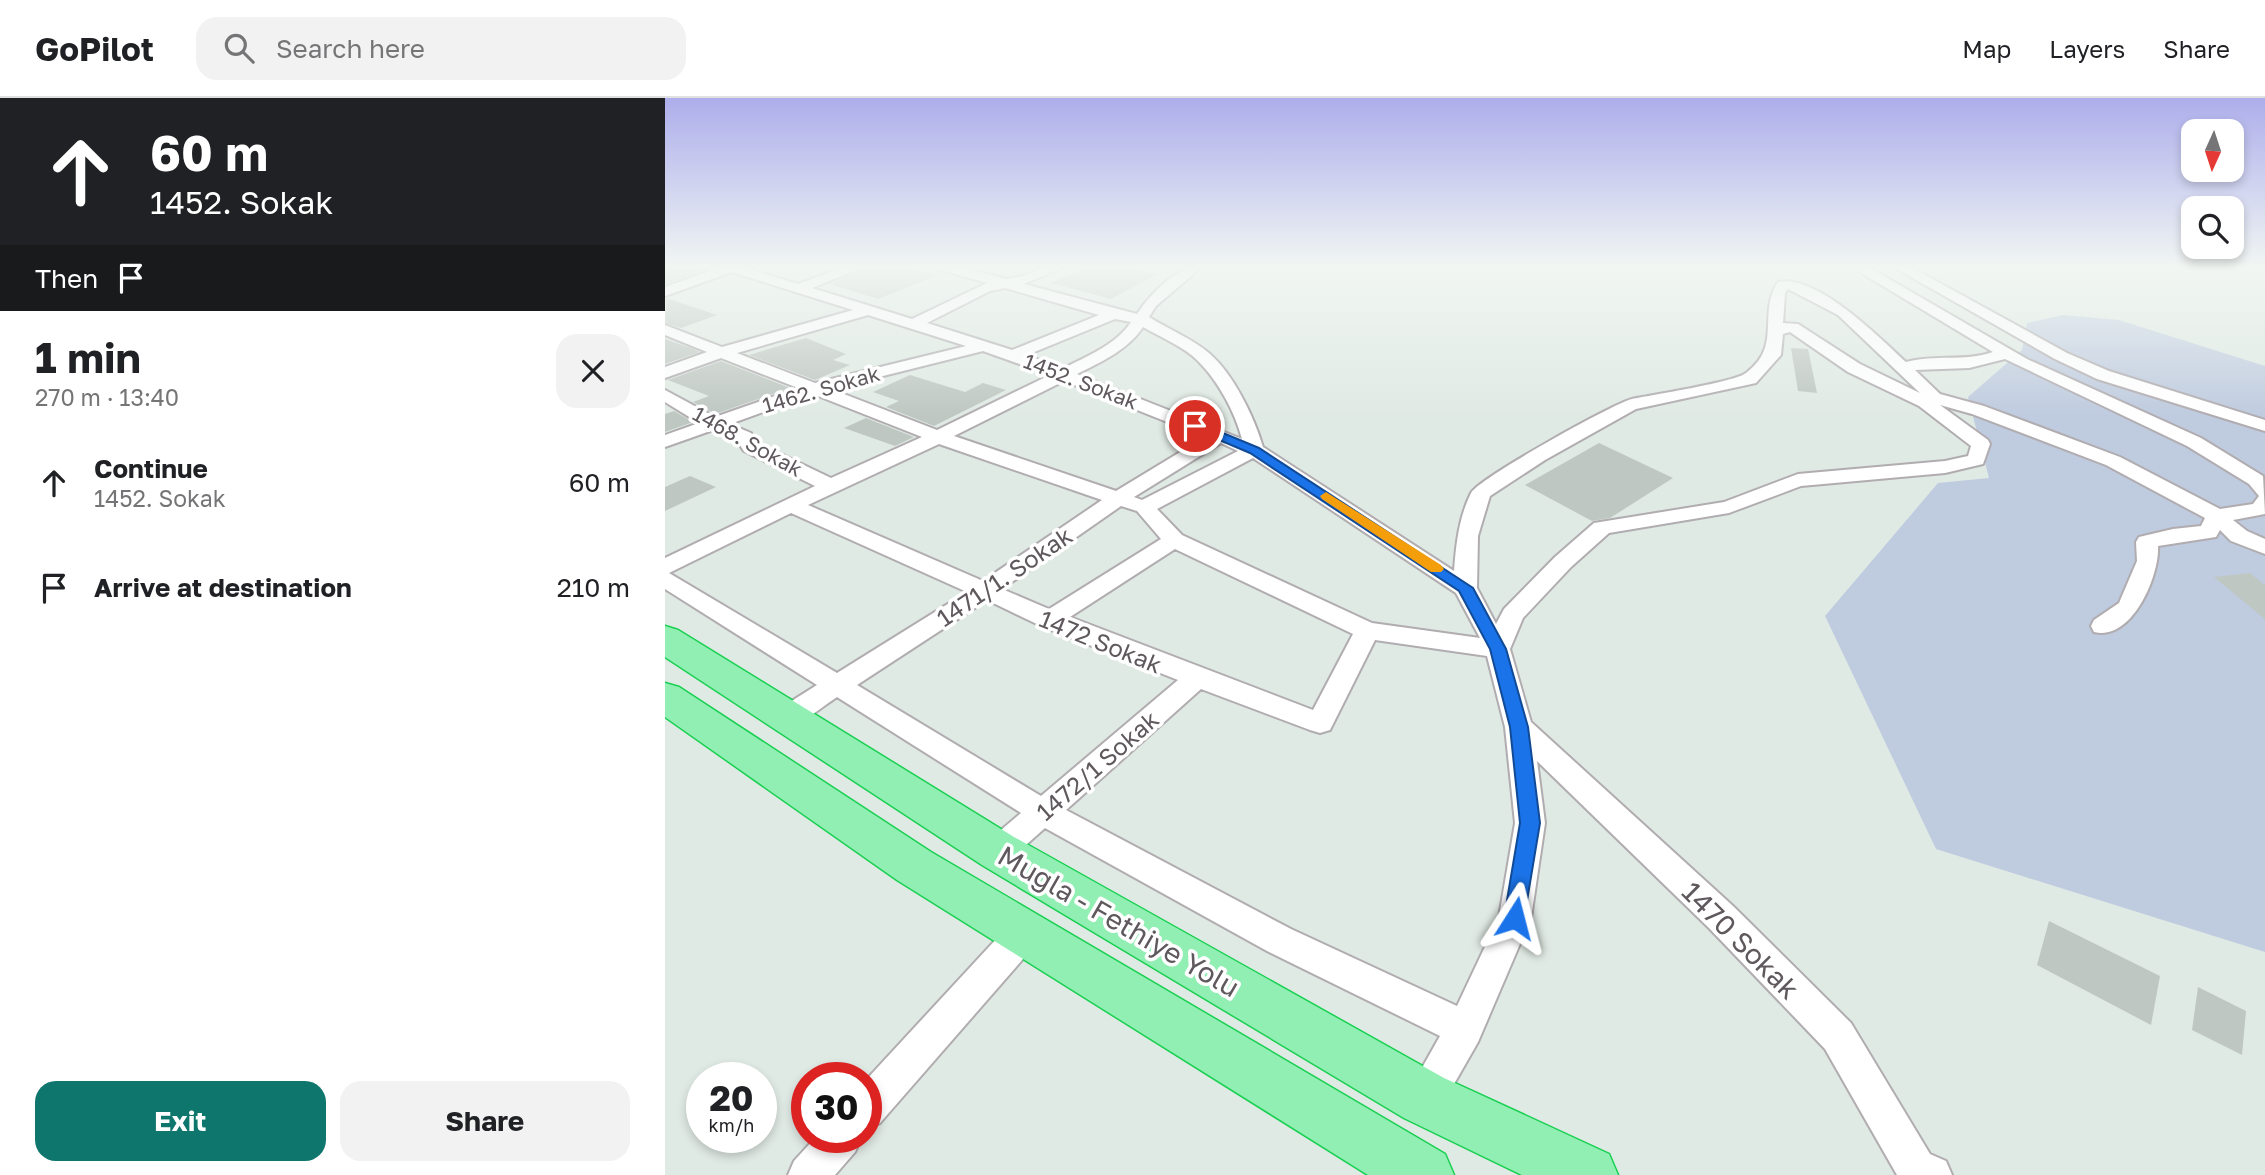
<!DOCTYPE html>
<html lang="en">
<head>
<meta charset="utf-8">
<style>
	:root { --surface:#fff; --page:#f2f2f2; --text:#202124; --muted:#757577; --line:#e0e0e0; --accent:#0f766e }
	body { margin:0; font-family:"Golos Text",sans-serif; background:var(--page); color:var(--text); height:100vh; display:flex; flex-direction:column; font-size:26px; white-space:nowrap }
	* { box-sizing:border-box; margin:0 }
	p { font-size:23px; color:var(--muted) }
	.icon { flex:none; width:38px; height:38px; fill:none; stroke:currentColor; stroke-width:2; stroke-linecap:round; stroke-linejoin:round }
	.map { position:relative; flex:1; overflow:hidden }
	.side { display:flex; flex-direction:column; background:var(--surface); width:665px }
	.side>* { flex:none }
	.guide { background:#202124; color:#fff; overflow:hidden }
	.needle { width:46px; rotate:183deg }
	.tools { position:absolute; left:1516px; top:21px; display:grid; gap:14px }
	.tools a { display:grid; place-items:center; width:63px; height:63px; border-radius:14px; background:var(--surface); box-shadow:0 4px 10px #0003; font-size:35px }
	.speed { position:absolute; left:21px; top:964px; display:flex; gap:14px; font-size:35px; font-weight:700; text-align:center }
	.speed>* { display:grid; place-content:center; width:91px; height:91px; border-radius:50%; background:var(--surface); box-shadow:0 4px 10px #0003; line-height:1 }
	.speed small { font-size:18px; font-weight:400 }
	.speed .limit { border:10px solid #d22; background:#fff; color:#111 }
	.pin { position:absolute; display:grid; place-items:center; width:60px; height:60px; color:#fff; margin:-30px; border:4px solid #fff; border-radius:50%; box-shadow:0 2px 7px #0007 }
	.me { position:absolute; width:77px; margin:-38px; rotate:9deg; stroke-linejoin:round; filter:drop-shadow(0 0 5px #0008) }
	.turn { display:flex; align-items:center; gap:24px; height:147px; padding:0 35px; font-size:32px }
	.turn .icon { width:91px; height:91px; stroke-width:2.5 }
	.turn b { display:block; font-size:49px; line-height:60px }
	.then { display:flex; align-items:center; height:66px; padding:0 35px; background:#0003; gap:14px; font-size:26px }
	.round { display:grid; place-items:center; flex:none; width:74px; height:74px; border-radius:21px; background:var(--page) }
	.overview { display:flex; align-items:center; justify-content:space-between; height:119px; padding:0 35px }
	h1 { font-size:42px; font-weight:700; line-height:52px }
	.button { display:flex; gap:14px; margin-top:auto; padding:14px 35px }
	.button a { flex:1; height:80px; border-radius:21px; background:var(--accent); color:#fff; font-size:28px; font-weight:700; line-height:80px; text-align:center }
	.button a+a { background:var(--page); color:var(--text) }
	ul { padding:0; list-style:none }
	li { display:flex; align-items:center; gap:21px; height:105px; padding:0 35px }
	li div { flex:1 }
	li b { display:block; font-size:26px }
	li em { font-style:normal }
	header { display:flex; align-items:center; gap:42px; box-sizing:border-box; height:98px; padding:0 35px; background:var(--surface); border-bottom:2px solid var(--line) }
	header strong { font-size:33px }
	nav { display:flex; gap:38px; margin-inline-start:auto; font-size:24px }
	.search { width:490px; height:63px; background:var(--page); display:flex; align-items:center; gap:18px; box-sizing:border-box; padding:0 24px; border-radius:21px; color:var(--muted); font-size:26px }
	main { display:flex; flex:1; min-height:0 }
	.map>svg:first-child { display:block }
</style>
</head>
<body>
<header>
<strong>GoPilot</strong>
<div class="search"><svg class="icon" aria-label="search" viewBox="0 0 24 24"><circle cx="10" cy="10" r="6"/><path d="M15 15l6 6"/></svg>Search here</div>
<nav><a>Map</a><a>Layers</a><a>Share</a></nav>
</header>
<main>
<section class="side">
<div class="guide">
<div class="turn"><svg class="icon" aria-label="ahead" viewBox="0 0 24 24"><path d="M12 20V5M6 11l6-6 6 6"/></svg><div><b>60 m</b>1452. Sokak</div></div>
<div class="then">Then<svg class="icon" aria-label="arrive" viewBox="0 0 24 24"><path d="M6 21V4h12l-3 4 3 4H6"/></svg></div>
</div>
<div class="overview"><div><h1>1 min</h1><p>270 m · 13:40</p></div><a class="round"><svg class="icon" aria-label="close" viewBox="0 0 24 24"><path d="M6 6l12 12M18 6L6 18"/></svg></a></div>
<ul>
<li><svg class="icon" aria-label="ahead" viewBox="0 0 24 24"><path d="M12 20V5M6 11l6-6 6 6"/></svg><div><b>Continue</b><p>1452. Sokak</p></div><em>60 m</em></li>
<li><svg class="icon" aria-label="arrive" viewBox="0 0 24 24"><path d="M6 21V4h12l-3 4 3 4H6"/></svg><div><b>Arrive at destination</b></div><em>210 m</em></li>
</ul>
<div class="button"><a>Exit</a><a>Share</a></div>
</section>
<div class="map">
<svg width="1600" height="1077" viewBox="0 0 1600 1077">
	<rect width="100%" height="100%" fill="#e0eae4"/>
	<!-- green -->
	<path fill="#bfcbdf" d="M1398,217L1454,222L1600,268V854L1271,751L1160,518L1273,385L1324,380L1303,299L1357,252L1362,225Z"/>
	<!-- building -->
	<path fill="#bfc7c2" d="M0,167H47L48,169L0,186Z
		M207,167H232L273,177L213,201L165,186Z
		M425,167H449L493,176L446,201L386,185Z
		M1,200L52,217L16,230L0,225Z
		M141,240L181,256L168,262L185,267L150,282L84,257Z
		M0,241L26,250L35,254L0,266Z
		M1126,250L1143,251L1152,295L1133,293Z
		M56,263L125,290L50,316L28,304L44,298L3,282Z
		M245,277L300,294L318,285L341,292L269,328L221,309L234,303L208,294Z
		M9,313L28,324L0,334V316Z
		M201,320L249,339L230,348L179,330Z
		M934,345L1008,380L945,420L927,423L860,387Z
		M25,378L51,389L0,413V389Z
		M1585,475L1600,487V521L1549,479Z
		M1384,823L1495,878L1486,927L1372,867Z
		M1533,889L1581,913L1577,957L1527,932Z"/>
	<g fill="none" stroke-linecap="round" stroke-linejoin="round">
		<!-- minor casing -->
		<g stroke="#b1acb0" stroke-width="4">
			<path id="minor" d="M50,167H71L133,186L185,167H204L147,190L247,221L322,185L269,170L267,167H289L341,181L358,178L385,167H403L359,186L472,216C486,195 513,167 539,167L491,208L484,219C503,231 528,241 545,256C569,277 589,319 598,349L789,473C791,446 794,419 806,395C813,381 947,306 967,301C986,297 1070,284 1081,275C1118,248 1092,215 1113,184C1151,175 1215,240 1241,264C1270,256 1299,264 1328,254L1183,167H1200L1362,261L1536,340L1598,378L1600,416L1568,422L1582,433L1600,441V456L1566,443L1555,432L1551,439L1493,448C1495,477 1467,544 1429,534L1426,528L1429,522L1454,505L1472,463L1471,444L1474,439L1508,431L1536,428L1540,420L1441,367L1307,316L1275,307L1323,342L1325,346L1318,366L1280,375L1136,388L1064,415L944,435L906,469L858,520L845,551L866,624L1068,808L1186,925L1265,1056L1281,1063L1287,1077H1232L1160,951L1044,830L872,663L880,725L866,820L813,944L773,1014L759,1019L745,1014L740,1000L775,938L602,853L380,730L344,762L333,766L322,762L318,753L322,744L356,715L172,599C155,610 134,631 114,625L110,618L114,611L152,587L0,491V460L150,388L79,353L72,343L48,332L0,349V337L34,325L0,304V292L50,319L133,290L56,260L0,280V269L42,254L0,237V227L57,249L188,212L67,174L0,198V189L53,170ZM340,190L434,217L347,252L262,225L325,193ZM1123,191L1173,217L1255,295L1195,266L1133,226L1118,225L1120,195ZM203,217L301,248L150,285L72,255ZM450,221L466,224C451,247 422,258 397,271L362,257ZM478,229C495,239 520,249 534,264C553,283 570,314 577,341L412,276C436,264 463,252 478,229ZM1125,234L1183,274L1254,308L1306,348L1303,358L1280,363L1133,376L1059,404L929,425L890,459L839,511L831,526L812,490L813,438L825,398L880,362L971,311L1091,285L1116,257L1118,236ZM318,253L385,277L272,332L166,291ZM1340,261L1522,348L1584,386L1594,398L1588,406L1555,411L1455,359L1319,308L1275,296L1250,272L1304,270ZM399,283L540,339L451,393L289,338ZM148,296L257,339L166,380L93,345L86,335L65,326ZM556,345L573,353L477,402L469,399ZM274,346L437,402L318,483L143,407ZM588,360L791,495L815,540L707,525L517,437L492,411ZM456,408L472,413L496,441L384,511L337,491ZM126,415L302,494L172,575L4,475ZM510,451L688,536L648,612L405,519ZM322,502L376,528L513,582L376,698L192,587ZM710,542L822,558L840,629L850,725L834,819L792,908L626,831L401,712L536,591L645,632L655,635L665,632Z
				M1225,167H1242L1402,255L1444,273L1600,322V333L1432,281L1390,261Z
				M359,820L371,824L376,835L371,846L215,1025L201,1030V982L347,824Z
				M150,1040H196L190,1054L170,1077H123L129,1063Z"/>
		</g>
		<!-- highway casing -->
		<g stroke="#1ad052" stroke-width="3">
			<path id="highway" d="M0,528L13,532L349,739L779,980L944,1056L953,1077H857L739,1020L317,767L0,559Z
				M0,585L14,589L266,754L780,1056L789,1077H703L232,782L0,619Z"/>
		</g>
		<!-- minor -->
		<use href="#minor" fill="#fff" fill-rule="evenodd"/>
		<!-- highway -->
		<use href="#highway" fill="#91efb4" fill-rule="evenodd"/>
	</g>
	<!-- sky -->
	<linearGradient id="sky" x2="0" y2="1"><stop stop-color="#adaeeb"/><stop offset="0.53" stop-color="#f1f6f3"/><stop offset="1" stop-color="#f1f6f3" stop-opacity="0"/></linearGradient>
	<rect width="1600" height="318" fill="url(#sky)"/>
	<!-- route -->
	<path fill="#1a73e8" stroke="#114b97" stroke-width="2" d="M526,325H534L594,350L808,490L841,551L863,629L875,725L858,827L850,829L843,827L839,820L855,725L845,629L825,551L794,493L585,355L526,330Z"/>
	<!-- slow -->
	<path fill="#f59e0b" d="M661,394L776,467L779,471L776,474H766L657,401L655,398Z"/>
	<g text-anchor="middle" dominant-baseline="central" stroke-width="7" stroke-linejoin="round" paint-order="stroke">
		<!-- far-street labels -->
		<g font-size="21" fill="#5f595e" stroke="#fff">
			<text transform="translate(416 283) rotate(21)">1452. Sokak</text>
			<text transform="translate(156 291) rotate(-16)">1462. Sokak</text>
			<text transform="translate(83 343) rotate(29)">1468. Sokak</text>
		</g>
		<!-- street labels -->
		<g font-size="24" fill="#5f595e" stroke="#fff">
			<text transform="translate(339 478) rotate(-34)">1471/1. Sokak</text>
			<text transform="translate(436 543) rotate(22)">1472 Sokak</text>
			<text transform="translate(432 667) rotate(-41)">1472/1 Sokak</text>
		</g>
		<!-- near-street labels -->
		<g font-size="28" fill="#5f595e" stroke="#fff">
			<text transform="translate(454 823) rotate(30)">Muğla - Fethiye Yolu</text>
			<text transform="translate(1076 842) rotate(45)">1470 Sokak</text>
		</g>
	</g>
</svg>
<div class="tools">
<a><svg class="needle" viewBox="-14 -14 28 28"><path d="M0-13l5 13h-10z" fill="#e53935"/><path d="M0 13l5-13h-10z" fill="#757577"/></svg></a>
<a><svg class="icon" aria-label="search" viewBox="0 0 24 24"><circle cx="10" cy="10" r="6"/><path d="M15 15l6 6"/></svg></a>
</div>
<div class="speed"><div>20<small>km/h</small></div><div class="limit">30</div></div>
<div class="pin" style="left:530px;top:328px;background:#d93025"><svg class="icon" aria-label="arrive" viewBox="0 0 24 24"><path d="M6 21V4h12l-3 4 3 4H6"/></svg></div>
<svg class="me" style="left:850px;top:820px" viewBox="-20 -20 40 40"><path d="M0-17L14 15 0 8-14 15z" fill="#1a73e8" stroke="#fff" stroke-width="4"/></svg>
</div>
</main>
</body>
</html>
